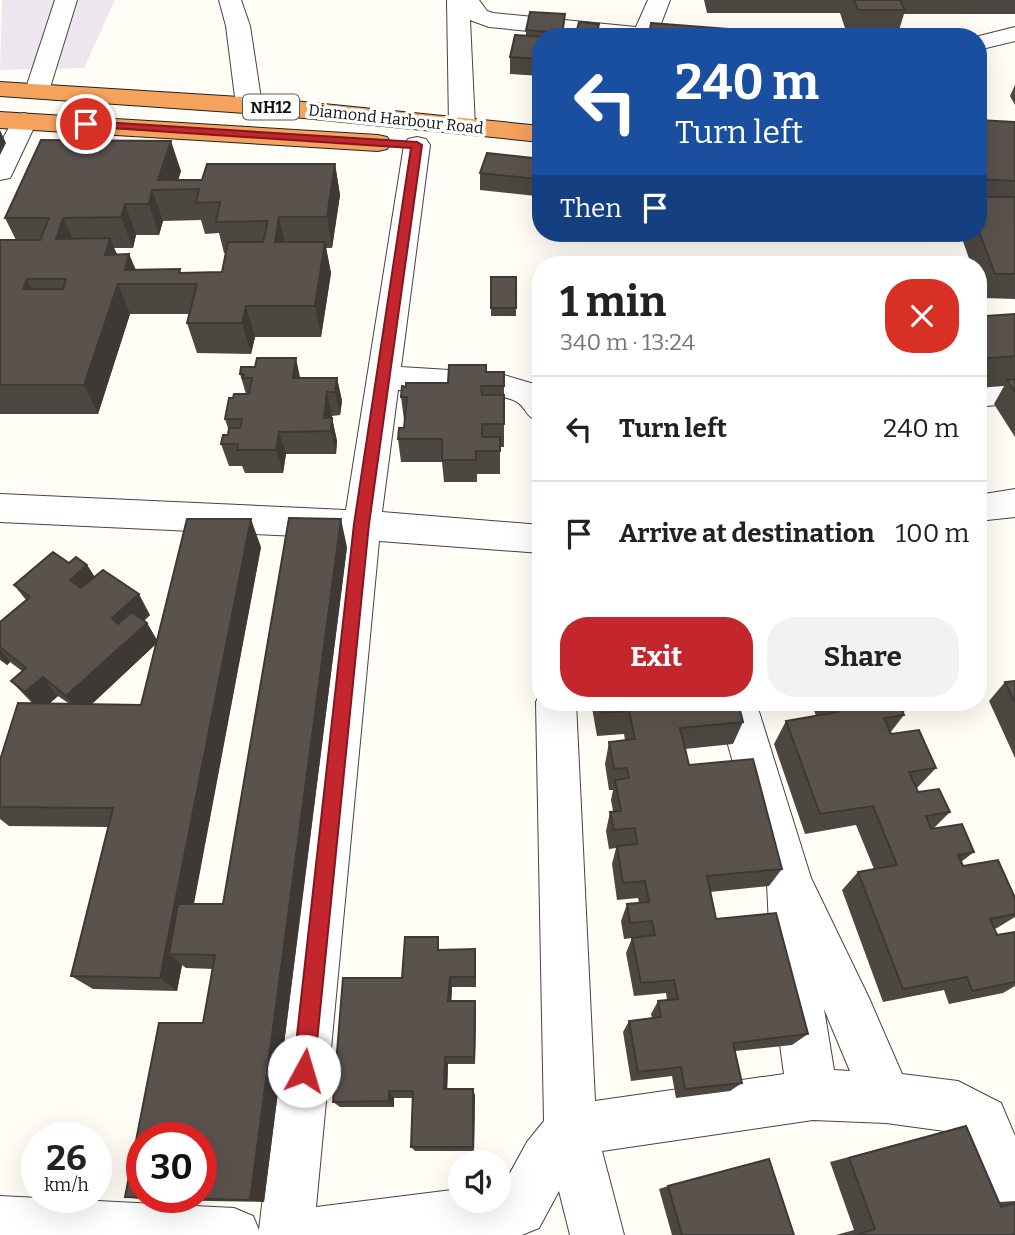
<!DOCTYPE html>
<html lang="en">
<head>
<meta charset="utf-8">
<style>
	:root { --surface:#fff; --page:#f2f2f2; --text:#222; --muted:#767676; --line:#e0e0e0; --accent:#c4262e }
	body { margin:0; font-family:Bitter,serif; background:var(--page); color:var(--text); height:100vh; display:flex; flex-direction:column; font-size:26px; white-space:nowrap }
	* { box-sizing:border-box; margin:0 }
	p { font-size:23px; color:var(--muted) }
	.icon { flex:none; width:38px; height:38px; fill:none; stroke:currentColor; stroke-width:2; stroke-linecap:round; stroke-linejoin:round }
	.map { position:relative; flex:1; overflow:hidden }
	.details { position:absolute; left:532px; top:256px; width:455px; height:455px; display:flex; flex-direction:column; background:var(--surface); border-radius:28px; box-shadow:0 7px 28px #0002 }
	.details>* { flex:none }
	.hud { position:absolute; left:532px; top:28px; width:455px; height:214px; border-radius:28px; box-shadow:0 7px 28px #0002; background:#1a4fa0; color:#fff; overflow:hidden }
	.tools { position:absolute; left:448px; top:1150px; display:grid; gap:14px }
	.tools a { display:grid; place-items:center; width:63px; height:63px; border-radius:50%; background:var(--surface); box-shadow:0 7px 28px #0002; font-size:35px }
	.speed { position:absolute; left:21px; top:1122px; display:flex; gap:14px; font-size:35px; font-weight:700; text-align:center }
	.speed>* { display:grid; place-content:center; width:91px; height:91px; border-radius:50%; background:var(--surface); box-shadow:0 7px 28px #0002; line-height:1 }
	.speed small { font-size:18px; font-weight:400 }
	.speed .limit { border:10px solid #d22; background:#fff; color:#111 }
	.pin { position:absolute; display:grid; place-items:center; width:60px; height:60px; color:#fff; margin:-30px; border:4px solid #fff; border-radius:50%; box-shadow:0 2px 7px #0007 }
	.me { position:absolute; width:77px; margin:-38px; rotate:6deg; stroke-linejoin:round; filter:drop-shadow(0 0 5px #0008) }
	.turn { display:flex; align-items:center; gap:24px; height:147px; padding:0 28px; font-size:32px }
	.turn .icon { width:91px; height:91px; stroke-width:2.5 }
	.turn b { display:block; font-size:49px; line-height:60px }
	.then { display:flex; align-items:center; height:66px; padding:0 28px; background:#0003; gap:14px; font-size:26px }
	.round { display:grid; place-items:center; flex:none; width:74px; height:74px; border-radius:28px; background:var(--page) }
	.head { display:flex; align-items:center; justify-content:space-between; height:119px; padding:0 28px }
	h1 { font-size:42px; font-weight:700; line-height:52px }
	.cta { display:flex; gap:14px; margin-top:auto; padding:14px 28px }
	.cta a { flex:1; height:80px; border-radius:28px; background:var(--accent); color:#fff; font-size:28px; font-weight:700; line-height:80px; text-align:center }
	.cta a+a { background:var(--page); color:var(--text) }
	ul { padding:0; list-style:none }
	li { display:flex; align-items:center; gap:21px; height:105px; padding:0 28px; border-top:2px solid var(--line) }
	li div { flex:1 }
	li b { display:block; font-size:26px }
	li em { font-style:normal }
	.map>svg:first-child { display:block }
</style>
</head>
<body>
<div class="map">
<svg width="1015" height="1235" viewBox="0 0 1015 1235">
	<rect width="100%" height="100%" fill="#fffdf5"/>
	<!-- industrial -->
	<path fill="#eee6ef" d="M2,0H115L84,68L0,70Z"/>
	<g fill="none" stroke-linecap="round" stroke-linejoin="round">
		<!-- minor casing -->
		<g stroke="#444" stroke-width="2">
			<path id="minor" d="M55,0H77L49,91L46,96L37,98L28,96L25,91Z
				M219,0H241L250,26L262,105L258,110L249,113L240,110L236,105L226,26Z
				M447,0H479L487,11L493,13L636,27L648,0H670L659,29L673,32L677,37H590L489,27L470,20L475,126L471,131L462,134L453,131L449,126Z
				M1015,27V41L978,50V37H975Z
				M24,113L33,116L37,121L13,172L10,178L0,180V144L15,116Z
				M417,137L426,139L430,145L401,367L497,373L541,386V422C524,417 528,409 517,402C498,390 423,391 398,390L382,512L541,525V553L379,541L316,1207L460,1189V1200H499V1185L504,1184L527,1142L544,1121L536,702L541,691V702H576L595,1101L784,1074L772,986L767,884L716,702H756L811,878L869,998L902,1074L958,1081L1001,1103L1015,1136V1230L996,1222L964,1139L952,1132L886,1123L813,1120L602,1151L624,1235H570L559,1191L539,1228L522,1235H0V1196L234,1208L253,1216L259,1230L342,538L0,522V494L346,510L404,145L408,139ZM824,1009L850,1071L834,1070Z
				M1015,379V403L978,407V383Z
				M1015,489V517L978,521V495Z"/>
		</g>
		<!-- highway casing -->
		<g stroke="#222" stroke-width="2">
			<path id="highway" d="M0,82L274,99L541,126V142L274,115L0,96Z
				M0,112L378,135L387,137L391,143L387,149L378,151L0,128Z"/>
		</g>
		<!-- minor -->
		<use href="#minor" fill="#fff" fill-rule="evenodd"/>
		<!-- highway -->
		<use href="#highway" fill="#f5a25d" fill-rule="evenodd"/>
	</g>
	<!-- wall -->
	<path fill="#4d4742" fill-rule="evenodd" d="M704,0H1015V14H904L897,37H848L840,13H707Z
		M526,30H564L563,37H541V76L510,74V57L526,35Z
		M1015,85V105L1010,96Z
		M978,120L1015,122V299L983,298L978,284V264H971L960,233H978Z
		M541,159V179L536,196L480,190V173Z
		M335,164L340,195L332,248H326L331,273L321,337H255L251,354L197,353L187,323L189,314H130L98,414H0V240H16L5,218L181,171L178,180H202ZM201,220L205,234L219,233L224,253H226L222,272L181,273L180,269L136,270L129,254H117L114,248H133L136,235H159L163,221Z
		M491,277H516V316H491Z
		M978,303L986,316L1015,314V437L994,404L1004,386L978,388Z
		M486,372H504V447H500V474H477V482H444L442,462H401L398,439L404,428L405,420H404L401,397Z
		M240,374L300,378H337L342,401L340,415L332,416V418L337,441L336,454H286L283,473H245L242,466H229L221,444L228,435L229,431L225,419L233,398L246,394Z
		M261,547L194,904H223L347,547L264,1202L146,1200L125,1197L203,1023L213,969L186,968L182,965L177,991L93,989L71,976L108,827L9,826L0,819V760L32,703L11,681L22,671L10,662L7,665L0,660V622L26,600L14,585L69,563L87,565L95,577L150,615L144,621L147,623L157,640ZM155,645L141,705L92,704ZM58,696L68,703H50Z
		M1015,681V758L989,701L1005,682Z
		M591,702H738L743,722L733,744L685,749L689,765L782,869L769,886L710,892L716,919L808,1034L792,1045L735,1051L742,1083L730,1091L676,1098L672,1076L631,1081L623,1032L629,1021L652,1018L651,1014L658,1001L667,1000L666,993L634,996L626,953L632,938L624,939L621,921L627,904L639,903L638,898L617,900L612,864L616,848L609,849L606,831L610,812L613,811L611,800L613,790H609L605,764L609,742L625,740L624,734L597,736Z
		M811,702H912L903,713L904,715L890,733L936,768L916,789L918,792L950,812L933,829L974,852L961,862L963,866L1015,898V917L997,928L994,929L997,935L1015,932V986L1003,993L949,1004L944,990L883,1002L842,890L858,872L874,869L856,825L805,834L774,744L786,721L816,716Z
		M475,949L476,961V987H452L451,1001L476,1011L475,1064H448L447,1089H473L475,1096L474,1151H415L411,1147L413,1098H394V1107H340L333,1102L402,978L441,950Z
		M942,1132L999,1202L1015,1201V1235H836L854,1230L830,1162Z
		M668,1186L794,1235H672L659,1189Z"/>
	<!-- shaded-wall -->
	<path fill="#3f3936" d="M565,14L564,30L563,37H562Z
		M0,130L6,143L0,155Z
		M171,141L181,171L175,190L158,180Z
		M335,164L340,195L332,248L327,217Z
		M541,164V179L536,196L537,179Z
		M152,190L163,221L159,235L149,204Z
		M125,204L136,235L133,248L121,217Z
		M279,217L286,248L275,242Z
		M63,218L77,249L56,239Z
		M110,238L123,269L118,284L130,314L98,414L84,385L105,255Z
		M325,242L331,273L321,337L315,306Z
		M129,254L141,284L125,270Z
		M27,279L42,310L23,289Z
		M246,306L255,337L251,354L242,323Z
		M296,358L301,382L293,378Z
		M337,378L342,401L340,415L335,392Z
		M327,392L332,416L330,431L324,418Z
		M332,418L337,441L336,454L331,431Z
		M279,432L286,454L283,473L276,450Z
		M251,519L261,547L184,954H169L182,965L177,991L160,978Z
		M341,519L347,547L264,1202L250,1200Z
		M87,565L100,586L84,600L70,580Z
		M139,594L150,615L124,638L112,618Z
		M147,623L158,642L81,714L66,696Z
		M0,649L10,662L7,665L0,657Z
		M43,677L58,696L41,711L25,692Z
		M475,949L476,961V987L475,977Z
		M450,977L452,987L451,1011L448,1001Z
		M475,1001L476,1011L475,1064L474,1057Z
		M445,1057L448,1064L447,1096L444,1089Z
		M473,1089L475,1096L474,1151L473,1147Z
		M389,1091L394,1098V1107L389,1101Z"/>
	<!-- building -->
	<path fill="#5a524d" stroke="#3f3936" stroke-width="2" fill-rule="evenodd" d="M854,0H900L905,10H858Z
		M530,12L565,14L562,33L526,30Z
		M579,22L599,24L596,37H575Z
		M651,23L795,34V37H649Z
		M515,35L545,37H541V59L510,57Z
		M978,120L1015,122V181L978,179Z
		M41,140L171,141L158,180H202L207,164H335L327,217H279L275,242H325L315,306H246L242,323H187L197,284H118L84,385H0V240H40L49,218H5ZM199,189L196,203L220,202L216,222L268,221L263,242H228L222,272L179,273L180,269L125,270L129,254L105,255L110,238L56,239L63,218L121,217L125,204H149L152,190ZM27,279H66L63,289H23Z
		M487,153L541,159V164L537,179L480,173Z
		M978,197H1015V274H995L978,229Z
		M491,277H516V308H491Z
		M978,303L986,316L1015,314V356L978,359Z
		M257,358H296L293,378H337L335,392H327L324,418H332L331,431L279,432L276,450H237L238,444H221L223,435H228L229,428H240L242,419H225L229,398H233L234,394H249L252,378H243L244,374H240L241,367H255Z
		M449,365H486V372H504V386H481L482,395H504V424H482V437H500V451H476V460H442V439H398L399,428H404L407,397H401L402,386L406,387V383H448Z
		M1015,379V392L1007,380Z
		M289,518L341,519L250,1200L125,1197L159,1023H203L215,955L169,954L178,904H223ZM142,1138H201V1197H142Z
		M187,519H251L160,978L71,976L113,808L0,807V760L18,703L141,705Z
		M53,552L69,563L76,557L87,565L70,580L81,588L103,570L139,594L112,618L118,624L132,612L147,623L66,696L43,677L25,692L11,681L26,668L0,647V622L30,597L14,585Z
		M1015,681V703L1005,682Z
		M599,702H738L743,722L680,728L689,765L753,759L782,869L707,876L716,919L776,913L808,1034L733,1043L742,1083L685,1089L681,1067L638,1072L629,1021L661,1017L658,1001L678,999L674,980L641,983L632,938L655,935L652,921L630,923L627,904L649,902L645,881L623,883L617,846L637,844L635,828L614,830L610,812L621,811L615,780L629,778L627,768L614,769L609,742L635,739L629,711L601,713Z
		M834,702H904L899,703L904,715L884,718L891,734L919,730L936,768L909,772L918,792L939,789L950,812L926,816L931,829L962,824L974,852L958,855L963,866L998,860L1015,898V914L990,919L997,935L1015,932V982L972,991L967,977L903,989L858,872L897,865L873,806L820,814L786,721L838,712Z
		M405,937H438V950L475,949V977H450L448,1001H475L474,1057H445L444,1089H473V1147H411L413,1091H389V1101L333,1102L343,978H402Z
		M966,1126L1001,1207L1015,1203V1235H855L875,1229L849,1158Z
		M769,1159L794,1235H682L668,1186Z"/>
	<!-- route -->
	<path fill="#c4262e" stroke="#7f191e" stroke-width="2" d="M86,121L417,142L422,145L369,524L314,1071L311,1078L304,1081L296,1078L293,1071L354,524L411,148L82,126V122Z"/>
	<g text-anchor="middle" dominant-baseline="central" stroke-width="7" stroke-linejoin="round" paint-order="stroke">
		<!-- shield labels -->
		<rect fill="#fff" stroke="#585858" stroke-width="2" x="243" y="94.5" width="56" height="25" rx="5"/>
		<g font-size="16" font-weight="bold" fill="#111">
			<text x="271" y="107">NH12</text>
		</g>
		<!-- far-street labels -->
		<g font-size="16" fill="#111" stroke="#fff">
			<text transform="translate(396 119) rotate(6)">Diamond Harbour Road</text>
		</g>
	</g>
</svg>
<div class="tools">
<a><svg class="icon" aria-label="sound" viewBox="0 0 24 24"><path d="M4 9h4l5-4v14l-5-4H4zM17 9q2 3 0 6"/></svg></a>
</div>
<div class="speed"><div>26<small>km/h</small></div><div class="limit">30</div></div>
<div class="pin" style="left:86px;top:124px;background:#d93025"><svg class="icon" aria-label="arrive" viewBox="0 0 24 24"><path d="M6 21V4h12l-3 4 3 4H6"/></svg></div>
<svg class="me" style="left:304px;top:1071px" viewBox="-20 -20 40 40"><circle r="19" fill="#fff"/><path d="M0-13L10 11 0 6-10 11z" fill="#c4262e"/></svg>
<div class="hud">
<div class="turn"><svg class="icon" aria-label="left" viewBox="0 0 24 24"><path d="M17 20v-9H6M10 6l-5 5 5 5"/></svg><div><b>240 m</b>Turn left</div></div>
<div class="then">Then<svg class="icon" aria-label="arrive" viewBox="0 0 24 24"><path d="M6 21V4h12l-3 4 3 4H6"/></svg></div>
</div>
<section class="details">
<div class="head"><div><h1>1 min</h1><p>340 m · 13:24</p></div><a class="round" style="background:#d93025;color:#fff"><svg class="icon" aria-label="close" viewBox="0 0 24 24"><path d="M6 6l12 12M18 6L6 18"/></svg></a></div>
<ul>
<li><svg class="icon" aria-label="left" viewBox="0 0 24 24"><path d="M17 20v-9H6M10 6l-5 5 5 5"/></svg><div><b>Turn left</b></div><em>240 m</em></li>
<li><svg class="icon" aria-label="arrive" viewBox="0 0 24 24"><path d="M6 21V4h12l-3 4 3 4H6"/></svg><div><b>Arrive at destination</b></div><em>100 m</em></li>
</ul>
<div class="cta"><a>Exit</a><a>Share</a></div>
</section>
</div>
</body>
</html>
